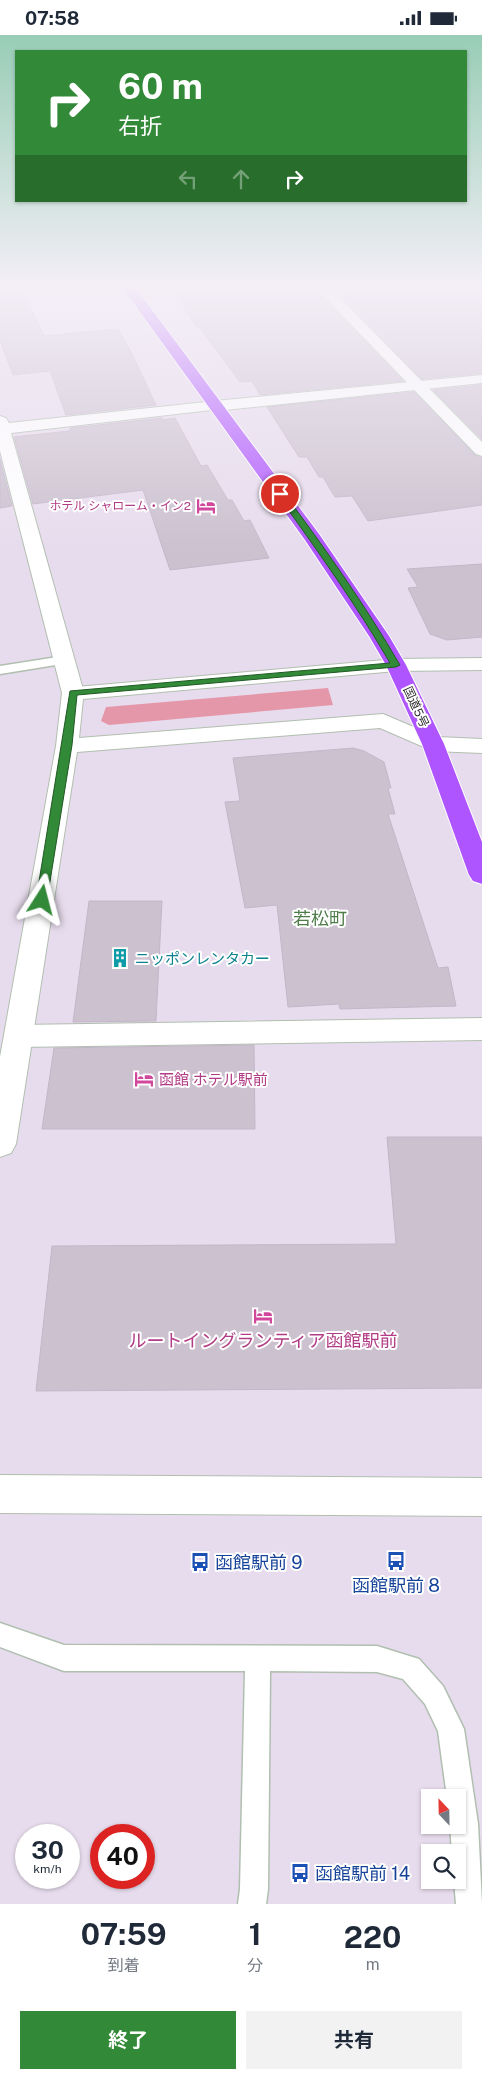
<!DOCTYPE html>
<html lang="ja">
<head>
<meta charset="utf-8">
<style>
	:root { --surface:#fff; --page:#f2f2f3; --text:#1f2937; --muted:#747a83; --accent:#328937 }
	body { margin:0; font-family:"Public Sans","Noto Sans JP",sans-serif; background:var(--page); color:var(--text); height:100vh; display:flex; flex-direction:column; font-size:19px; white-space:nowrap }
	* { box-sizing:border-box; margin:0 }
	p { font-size:16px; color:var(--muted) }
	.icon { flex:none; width:28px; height:28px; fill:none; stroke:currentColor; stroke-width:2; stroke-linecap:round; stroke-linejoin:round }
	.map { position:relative; height:1869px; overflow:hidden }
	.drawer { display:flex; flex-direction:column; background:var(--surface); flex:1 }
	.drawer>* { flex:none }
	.hud { position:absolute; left:15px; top:15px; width:452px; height:152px; border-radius:0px; box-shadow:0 1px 4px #0004; background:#328937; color:#fff; overflow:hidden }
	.needle { width:32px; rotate:338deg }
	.buttons { position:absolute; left:421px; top:1754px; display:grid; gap:10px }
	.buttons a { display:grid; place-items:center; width:45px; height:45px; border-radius:0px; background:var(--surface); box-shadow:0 1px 4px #0004; font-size:25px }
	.speed { position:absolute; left:15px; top:1789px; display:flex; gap:10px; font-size:25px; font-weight:700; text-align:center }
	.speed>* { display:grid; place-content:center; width:65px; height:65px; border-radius:50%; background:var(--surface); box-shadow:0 1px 4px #0004; line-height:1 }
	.speed small { font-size:12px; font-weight:400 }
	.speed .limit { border:8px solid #d22; background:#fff; color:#111 }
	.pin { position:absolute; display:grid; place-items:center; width:42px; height:42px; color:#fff; margin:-21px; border:2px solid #fff; border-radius:50%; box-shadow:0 1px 5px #0007 }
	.me { position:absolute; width:55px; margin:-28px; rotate:9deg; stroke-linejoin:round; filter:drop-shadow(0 0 4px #0008) }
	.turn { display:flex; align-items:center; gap:18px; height:105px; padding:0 20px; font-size:22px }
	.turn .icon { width:65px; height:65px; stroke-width:2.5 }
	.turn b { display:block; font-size:35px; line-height:42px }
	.lanes { display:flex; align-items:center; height:48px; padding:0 20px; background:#0003; justify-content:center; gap:25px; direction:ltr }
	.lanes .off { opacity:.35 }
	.eta { display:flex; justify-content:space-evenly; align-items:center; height:85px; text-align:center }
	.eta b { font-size:30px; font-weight:700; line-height:35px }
	.action { display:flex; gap:10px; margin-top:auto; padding:10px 20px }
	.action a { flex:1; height:58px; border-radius:0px; background:var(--accent); color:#fff; font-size:20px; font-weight:700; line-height:58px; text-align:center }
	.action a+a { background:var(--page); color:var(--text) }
	.status { display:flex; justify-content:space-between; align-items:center; height:35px; padding:0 25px; background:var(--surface); direction:ltr }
	.status svg { height:14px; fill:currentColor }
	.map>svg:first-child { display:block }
</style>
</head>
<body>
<div class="status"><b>07:58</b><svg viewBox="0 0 49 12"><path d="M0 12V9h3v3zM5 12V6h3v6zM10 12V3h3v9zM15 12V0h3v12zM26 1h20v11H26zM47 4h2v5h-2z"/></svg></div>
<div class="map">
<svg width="482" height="1869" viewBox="0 0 482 1869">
	<rect width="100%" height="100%" fill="#e7dced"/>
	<!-- green -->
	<path fill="#e597aa" d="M328,653L333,670L109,690L101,686L106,672Z"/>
	<!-- building -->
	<path fill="#cbc1cf" stroke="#c4b6c9" d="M0,252H21L44,301L118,294L132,319L156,370L66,380L50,336L13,340L0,306Z
		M171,252H313L403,346L260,360L252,346L240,347L200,293H197Z
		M332,252H458L471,259L482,257V338L422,344Z
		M482,350V404L433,355Z
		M414,357L475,420L482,423V470L368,486L352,461L335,462L323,442H319L307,422H299L267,372Z
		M162,383L163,385L175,383L201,431L207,430L228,465H232L244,486L250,485L269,523L170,535L143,455L33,469L14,402L69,396L71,393Z
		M0,424L12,471L0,473Z
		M482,529V602L447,605L430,599L408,553L418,552L407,534Z
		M353,713L364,716L384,727L391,753H388L395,779H388L438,933L448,932L456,971L340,974L339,969L288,972L277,870L245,873L225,767L240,766L233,723Z
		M89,866H162L156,986L73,987Z
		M254,1010L255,1094H42L54,1013Z
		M387,1102H482V1353L36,1356L52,1211L396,1209Z"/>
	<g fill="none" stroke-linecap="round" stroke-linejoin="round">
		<!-- lane casing -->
		<g stroke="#b1bfb0" stroke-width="3">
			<path id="lane" d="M64,621L68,622L70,625L68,628L0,639V631Z
				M0,1588L64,1610L377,1611L419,1624L443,1651L464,1694L478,1789L482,1869H456L454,1845H458V1818H452L450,1790H458V1762H447L438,1696L425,1669L403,1644L377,1637L270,1636L268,1854L266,1869H238L240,1854L245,1636H64L0,1612Z"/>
		</g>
		<!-- street casing -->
		<g stroke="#b1bfb0" stroke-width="2">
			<path id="street" d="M315,252H329L482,407V421L476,419Z
				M215,366L220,368L223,371L220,374L11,398L84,658L81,663L73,664L65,663L62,658L0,416V381L6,383L9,388Z
				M482,983V1005L19,1012L9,1009L5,1001L9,993L19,990Z"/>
		</g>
		<!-- secondary casing -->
		<g stroke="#b1bfb0" stroke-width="2">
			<path id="secondary" d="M482,340V348L215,376L210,374L207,371L210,368L215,366Z
				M482,623V635L396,636L83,664L79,703L383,679L437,702L482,704V718L433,716L380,693L77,717L16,1109L11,1118L0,1122V1022L56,711L62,658L65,653L396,624Z
				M0,1440L482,1443V1481L0,1478Z"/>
		</g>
		<!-- highway casing -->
		<g stroke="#fff" stroke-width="2">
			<path id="highway" d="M122,252H135L319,499L389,601L406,630L444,709L482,807V849L473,846L469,840L422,709L386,630L369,601L305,505Z"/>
		</g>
		<!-- lane -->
		<use href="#lane" fill="#fff" fill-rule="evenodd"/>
		<!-- street -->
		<use href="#street" fill="#fff" fill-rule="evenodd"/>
		<!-- secondary -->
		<use href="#secondary" fill="#fff" fill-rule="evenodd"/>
		<!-- highway -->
		<use href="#highway" fill="#af55ff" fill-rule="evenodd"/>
	</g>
	<!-- sky -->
	<linearGradient id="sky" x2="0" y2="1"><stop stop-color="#98cdb6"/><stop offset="0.49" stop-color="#f4eff7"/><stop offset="1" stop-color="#f4eff7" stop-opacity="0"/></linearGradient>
	<rect width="482" height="514" fill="url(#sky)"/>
	<!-- route -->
	<path fill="#328937" stroke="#205924" d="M278,457H283C325,513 365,570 400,630L396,632L77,660L72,710L47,865L42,869L38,868L36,865L70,656L390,628C356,569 316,514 277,459Z"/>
	<!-- icons -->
	<defs>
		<g id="hotel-bare" transform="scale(1.5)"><path d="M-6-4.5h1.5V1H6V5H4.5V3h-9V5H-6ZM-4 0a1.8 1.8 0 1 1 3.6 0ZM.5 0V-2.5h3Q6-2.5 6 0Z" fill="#d1479c" stroke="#fff" stroke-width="2.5" paint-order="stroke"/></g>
		<g id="building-bare" transform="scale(1.5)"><path d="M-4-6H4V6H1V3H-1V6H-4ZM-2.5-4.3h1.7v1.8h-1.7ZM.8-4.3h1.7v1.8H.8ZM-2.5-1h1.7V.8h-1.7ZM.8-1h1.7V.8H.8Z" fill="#0f9aa8" stroke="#fff" stroke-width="2.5" paint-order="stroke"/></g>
		<g id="bus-bare" transform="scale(1.5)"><path d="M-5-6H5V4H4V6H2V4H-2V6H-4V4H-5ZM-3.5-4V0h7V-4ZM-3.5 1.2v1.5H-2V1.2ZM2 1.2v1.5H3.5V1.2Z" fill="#1a4fb4" stroke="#fff" stroke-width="2.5" paint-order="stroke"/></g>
	</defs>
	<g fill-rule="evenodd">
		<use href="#hotel-bare" x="206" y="471"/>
		<use href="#building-bare" x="120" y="923"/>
		<use href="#hotel-bare" x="144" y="1044"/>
		<use href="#hotel-bare" x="263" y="1281"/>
		<use href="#bus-bare" x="396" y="1526"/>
		<use href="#bus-bare" x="200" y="1527"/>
		<use href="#bus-bare" x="300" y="1838"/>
	</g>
	<g text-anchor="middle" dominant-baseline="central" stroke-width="4" stroke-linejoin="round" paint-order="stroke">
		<!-- far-hotel labels -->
		<g font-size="12" fill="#b23c85" stroke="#fff" text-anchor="end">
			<text x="191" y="471">ホテル シャローム・イン2</text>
		</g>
		<!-- far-street labels -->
		<g font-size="12" fill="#2b2b2b" stroke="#fff">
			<text transform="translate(416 672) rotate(65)">国道5号</text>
		</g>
		<!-- culture labels -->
		<g font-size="15" fill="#0d838f" stroke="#fff" text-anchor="start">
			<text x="135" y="923">ニッポンレンタカー</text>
		</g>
		<!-- hotel labels -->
		<g font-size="15" fill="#b23c85" stroke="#fff" text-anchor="start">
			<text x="159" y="1044">函館 ホテル駅前</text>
		</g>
		<!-- quarter labels -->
		<g font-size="18" fill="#4e7d49" stroke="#fff">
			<text x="320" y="883">若松町</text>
		</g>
		<!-- near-hotel labels -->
		<g font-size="18" fill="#b23c85" stroke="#fff">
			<text x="263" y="1305">ルートイングランティア函館駅前</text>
		</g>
		<!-- near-transit labels -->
		<g font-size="18" fill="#164399" stroke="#fff" text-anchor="start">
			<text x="215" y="1527">函館駅前 9</text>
			<text x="396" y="1550" text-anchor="middle">函館駅前 8</text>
			<text x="315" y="1838">函館駅前 14</text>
		</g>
	</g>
</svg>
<div class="buttons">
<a><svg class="needle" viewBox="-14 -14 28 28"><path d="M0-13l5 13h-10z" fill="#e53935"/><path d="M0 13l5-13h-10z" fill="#747a83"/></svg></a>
<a><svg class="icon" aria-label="search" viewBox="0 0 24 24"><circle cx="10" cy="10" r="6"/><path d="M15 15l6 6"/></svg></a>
</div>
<div class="speed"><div>30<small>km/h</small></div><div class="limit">40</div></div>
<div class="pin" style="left:280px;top:459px;background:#d93025"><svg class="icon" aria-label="arrive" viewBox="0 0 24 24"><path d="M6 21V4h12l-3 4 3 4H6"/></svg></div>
<svg class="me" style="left:42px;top:865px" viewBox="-20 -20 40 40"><path d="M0-17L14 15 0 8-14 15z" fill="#328937" stroke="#fff" stroke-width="4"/></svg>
<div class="hud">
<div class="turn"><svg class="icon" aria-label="right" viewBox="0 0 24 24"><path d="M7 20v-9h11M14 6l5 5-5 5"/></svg><div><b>60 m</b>右折</div></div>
<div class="lanes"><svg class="icon off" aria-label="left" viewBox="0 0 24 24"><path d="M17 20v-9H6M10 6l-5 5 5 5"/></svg><svg class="icon off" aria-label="ahead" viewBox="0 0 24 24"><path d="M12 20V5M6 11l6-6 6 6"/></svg><svg class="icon" aria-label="right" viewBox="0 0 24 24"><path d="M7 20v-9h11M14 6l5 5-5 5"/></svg></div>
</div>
</div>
<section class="drawer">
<div class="eta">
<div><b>07:59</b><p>到着</p></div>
<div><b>1</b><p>分</p></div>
<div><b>220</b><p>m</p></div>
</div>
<div class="action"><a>終了</a><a>共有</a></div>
</section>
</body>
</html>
